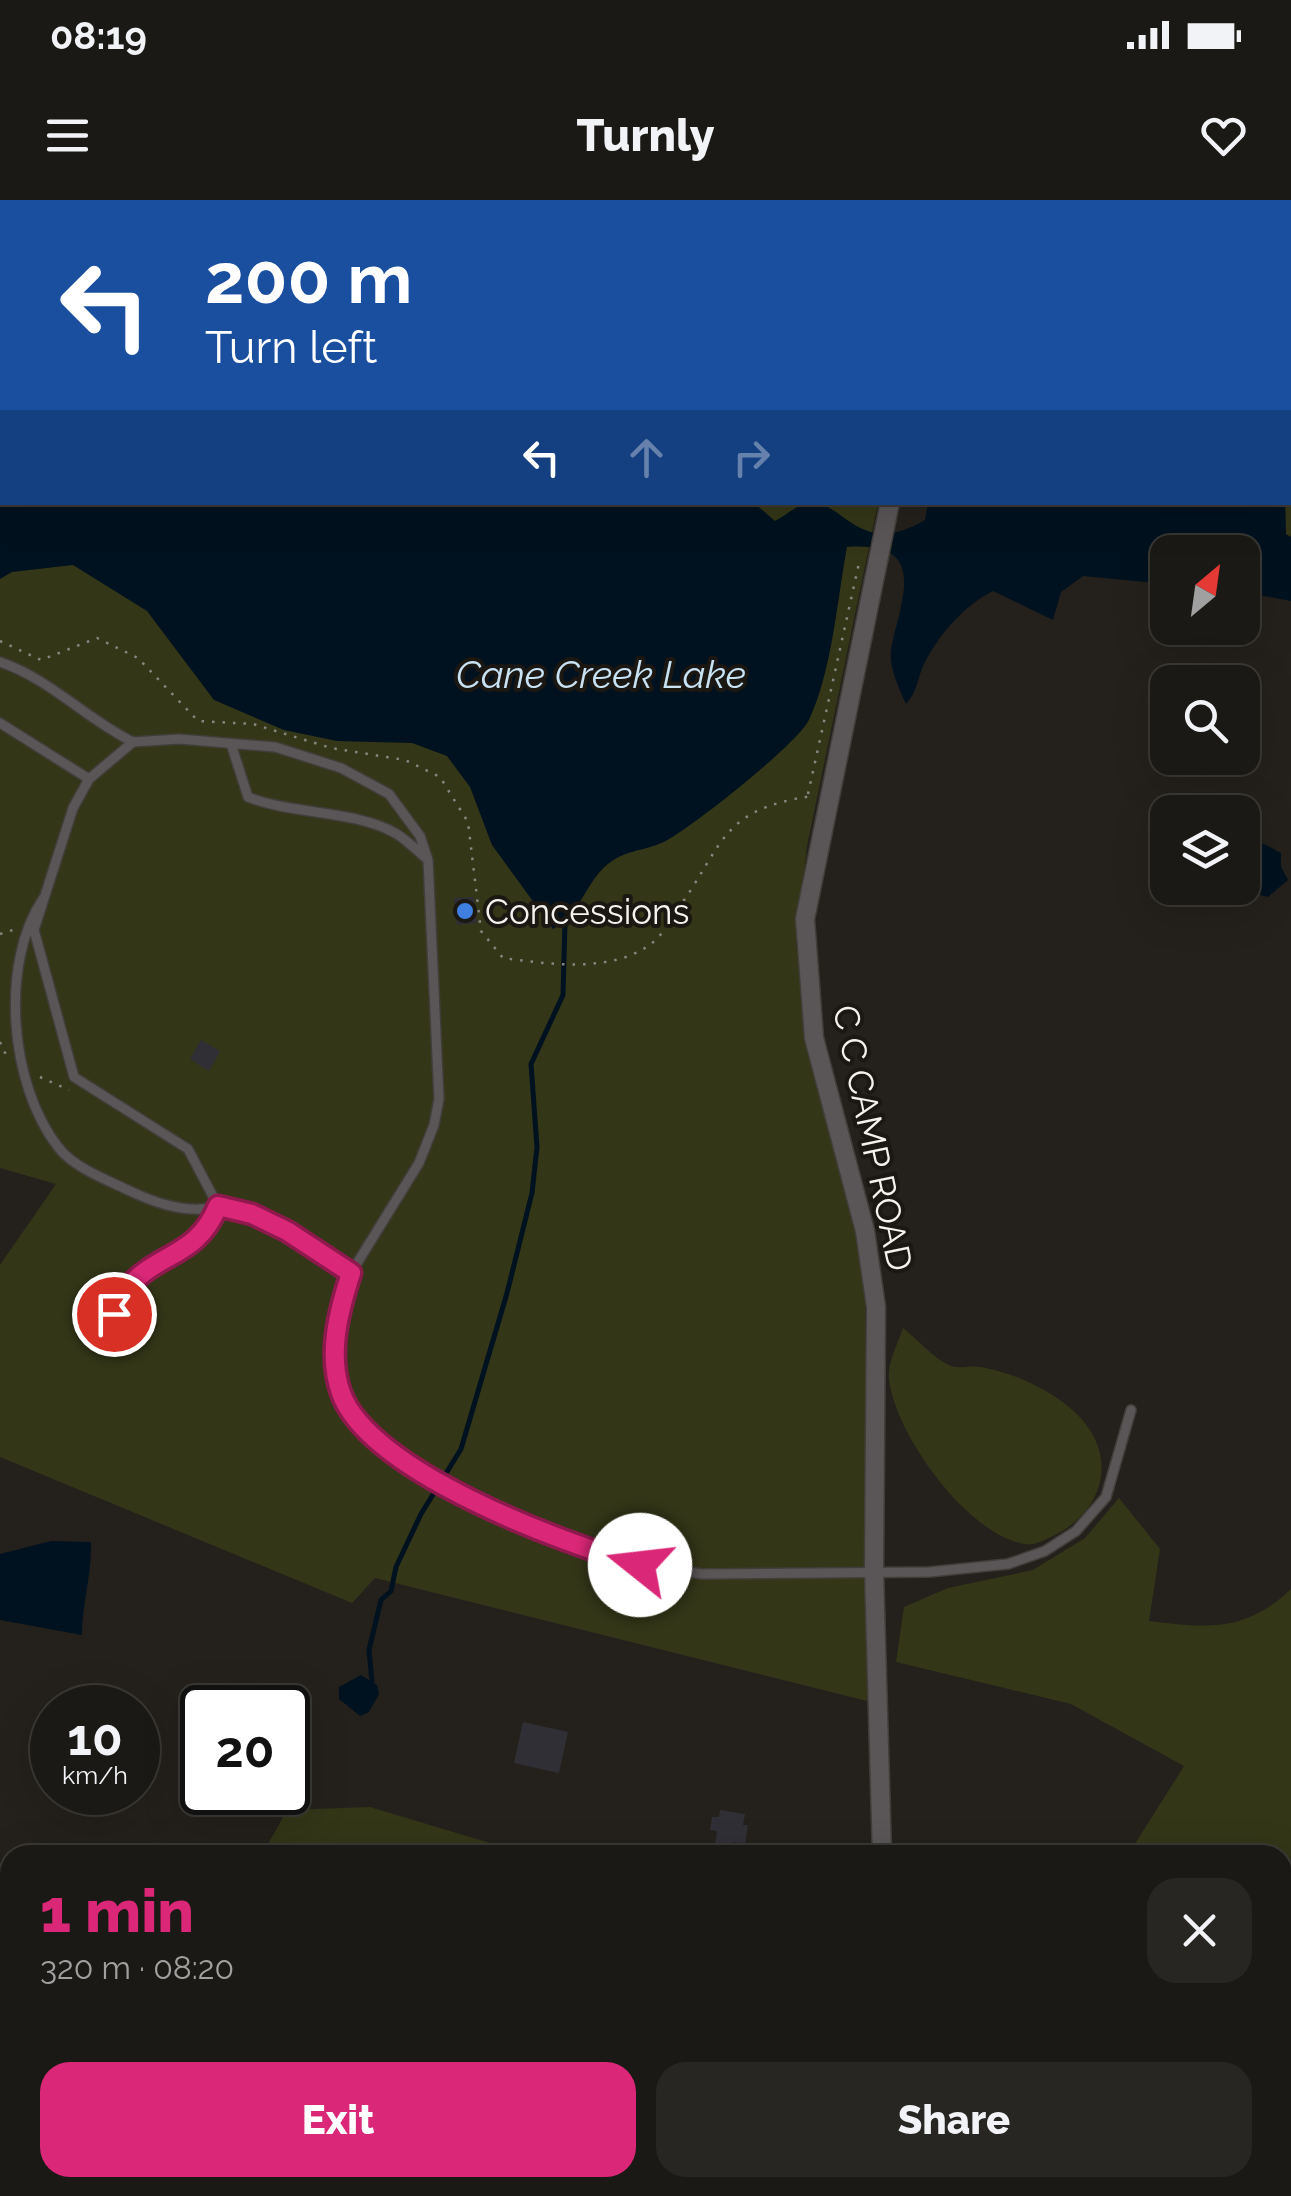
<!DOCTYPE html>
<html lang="en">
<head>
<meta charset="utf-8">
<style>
	:root { --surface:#1b1915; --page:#282622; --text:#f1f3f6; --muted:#a0a0a0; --line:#393834; --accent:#db2777 }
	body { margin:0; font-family:Raleway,sans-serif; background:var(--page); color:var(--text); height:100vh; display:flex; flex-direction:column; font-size:38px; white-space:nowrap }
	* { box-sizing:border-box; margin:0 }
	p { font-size:32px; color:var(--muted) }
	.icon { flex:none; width:55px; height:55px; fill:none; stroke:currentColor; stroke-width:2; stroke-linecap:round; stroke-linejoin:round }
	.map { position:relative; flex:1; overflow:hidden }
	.sheet { position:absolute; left:0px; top:1645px; width:1292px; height:352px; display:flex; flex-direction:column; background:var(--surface); border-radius:30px 30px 0 0; box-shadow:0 10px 40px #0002,0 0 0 2px var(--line) }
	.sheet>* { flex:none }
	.guide { position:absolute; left:0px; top:0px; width:1292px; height:305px; box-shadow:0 10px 40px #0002,0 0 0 2px var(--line); background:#1a4fa0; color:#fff; overflow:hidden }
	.needle { width:65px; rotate:29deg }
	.controls { position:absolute; left:1150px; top:335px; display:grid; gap:20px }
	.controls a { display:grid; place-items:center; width:110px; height:110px; border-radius:20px; background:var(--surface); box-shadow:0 10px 40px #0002,0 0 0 2px var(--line); font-size:50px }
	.speed { position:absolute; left:30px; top:1485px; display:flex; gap:20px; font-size:50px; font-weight:700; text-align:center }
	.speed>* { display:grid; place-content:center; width:130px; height:130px; border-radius:50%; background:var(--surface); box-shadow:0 10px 40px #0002,0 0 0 2px var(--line); line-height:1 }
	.speed small { font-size:25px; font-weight:400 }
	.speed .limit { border:5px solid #111; border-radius:15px; background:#fff; color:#111 }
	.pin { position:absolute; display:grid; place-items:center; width:85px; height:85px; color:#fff; margin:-42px; border:5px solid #fff; border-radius:50%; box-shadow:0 2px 10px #0007 }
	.me { position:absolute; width:110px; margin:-55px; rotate:286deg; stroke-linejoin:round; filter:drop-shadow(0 0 8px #0008) }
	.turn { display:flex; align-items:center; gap:35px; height:210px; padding:0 40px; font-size:45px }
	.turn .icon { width:130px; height:130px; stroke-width:2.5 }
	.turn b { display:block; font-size:70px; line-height:85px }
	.lanes { display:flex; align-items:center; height:95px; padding:0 40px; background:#0003; justify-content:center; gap:50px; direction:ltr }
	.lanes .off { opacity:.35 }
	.round { display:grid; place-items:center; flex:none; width:105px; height:105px; border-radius:30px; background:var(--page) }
	.headline { display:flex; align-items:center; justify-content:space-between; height:170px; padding:0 40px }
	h1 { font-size:60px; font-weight:800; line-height:75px; color:var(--accent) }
	.button { display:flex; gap:20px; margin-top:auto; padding:20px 40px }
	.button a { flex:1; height:115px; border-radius:30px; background:var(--accent); color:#fff; font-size:40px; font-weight:800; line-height:115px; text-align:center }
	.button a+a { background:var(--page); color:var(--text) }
	.status { display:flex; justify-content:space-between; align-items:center; height:70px; padding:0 50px; background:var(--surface); direction:ltr }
	.status svg { height:28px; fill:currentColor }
	header { display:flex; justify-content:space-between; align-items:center; height:130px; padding:0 40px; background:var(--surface); font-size:45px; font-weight:800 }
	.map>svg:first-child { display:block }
</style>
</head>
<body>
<div class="status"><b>08:19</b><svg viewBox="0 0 49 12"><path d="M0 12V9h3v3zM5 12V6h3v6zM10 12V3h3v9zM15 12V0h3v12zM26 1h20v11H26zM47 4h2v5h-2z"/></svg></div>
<header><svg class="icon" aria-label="menu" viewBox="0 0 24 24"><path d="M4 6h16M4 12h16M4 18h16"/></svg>Turnly<svg class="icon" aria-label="heart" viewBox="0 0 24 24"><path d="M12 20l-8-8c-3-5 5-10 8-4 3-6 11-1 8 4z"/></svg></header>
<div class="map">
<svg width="1291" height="1996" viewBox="0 0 1291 1996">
	<rect width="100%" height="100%" fill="#24211c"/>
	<!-- green -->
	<path fill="#343618" d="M0,0L900,2H2V302L878,303L807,646L796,743L807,842L865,1073L867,1501L375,1378L352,1403L0,1257V1065L56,984L0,968Z
		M937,0H1291V337L1286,335L1285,303L1290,302V2Z
		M903,1128C917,1139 934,1159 951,1166C959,1169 972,1165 981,1167C1013,1173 1045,1187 1070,1208C1119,1248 1109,1309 1053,1336C1044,1340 1034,1346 1024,1344C967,1334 895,1234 889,1179C887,1164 898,1143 903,1128Z
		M1119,1298L1160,1349L1149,1421C1207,1428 1245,1433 1291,1389V1885L1282,1881V1655H1128L1184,1566L1071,1504L896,1462L904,1407L948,1388L1033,1370L1085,1338Z
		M370,1607L530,1655H262L287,1610Z
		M130,1988H454V1996H131Z"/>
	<!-- water -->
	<path fill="#00121f" d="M0,0L168,2H2V302H753L775,321C785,316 798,304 809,303C842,298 858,360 925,320L928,303L1285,302L1286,334L1291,337V401L1243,392L1242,352H1168L1167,384L1083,376L1061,392L1053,420L993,391C964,406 942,431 926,460C917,476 919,490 906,504C898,485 887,465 892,444C903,395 927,341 847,347C837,401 832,471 809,520C796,545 697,623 669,639C652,650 629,649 612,661C585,679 582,715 553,729L492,645L470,587L447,556L412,543L337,541L284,530L214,500L147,411L73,365L12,372L0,379Z
		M1252,638L1281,653V667L1288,680L1268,697L1253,693L1250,660L1243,657V639Z
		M51,1341L91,1342C92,1375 82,1403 82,1435L0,1420V1354Z
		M361,1475L377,1485L379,1494L369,1512L360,1516L339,1499V1487Z"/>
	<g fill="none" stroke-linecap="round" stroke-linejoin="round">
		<!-- stream -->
		<path stroke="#00121f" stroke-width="5" d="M1278,2V0
			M372,1482L369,1450L381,1400L391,1391L396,1367L421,1314L461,1249L507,1093L532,993L537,947L531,864L563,795L565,723"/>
	</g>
	<!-- building -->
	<path fill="#2f2f35" d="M474,697L477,723L457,725L454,698Z
		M201,840L220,851L209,871L190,859Z
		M523,1522L568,1532L559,1573L514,1563Z
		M720,1610L745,1614L743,1625H748L745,1644L733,1642L731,1654L714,1651L717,1631L710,1630L712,1617H719Z"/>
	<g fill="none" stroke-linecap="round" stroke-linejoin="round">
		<!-- service casing -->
		<g stroke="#413e3a" stroke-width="12">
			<path id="service" d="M985,2L987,0
				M0,462C50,479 86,519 133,542
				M0,523L89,579
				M231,544L248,597C293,615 355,610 395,633C406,639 416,650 426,658
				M43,699C0,762 9,884 58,947C74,968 107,980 130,991C155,1003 189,1015 218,1006L188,949L74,877L34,730L73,608L89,579L133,542L179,539L275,547L341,568L389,594L420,636L428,660L439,899L434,925L419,963L351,1073L338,1114L336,1150L342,1194L368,1231L397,1254L505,1317L568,1345L641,1365L702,1374L929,1372L1008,1364L1045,1351L1076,1331L1106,1297L1131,1210
				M98,1144C108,1126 116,1104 128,1088C155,1052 195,1064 218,1006C269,1018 308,1044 351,1073"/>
		</g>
		<!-- minor casing -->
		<g stroke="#413e3a" stroke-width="21">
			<path id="minor" d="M924,0L925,2
				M882,1655L874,1371L876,1107L865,1031L814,838L805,719L890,302
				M888,1988V1996"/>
		</g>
		<!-- path -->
		<path stroke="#888681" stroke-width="2.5" stroke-dasharray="2.5 8" stroke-linecap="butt" d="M746,0L757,2
			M956,2V0
			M0,441L41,460L97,438L138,458L198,521L253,524L331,548L405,560L440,577L468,622L481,731L503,758C549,764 612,774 652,743C661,737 669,722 675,713C725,645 718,610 812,596
			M808,594L859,363
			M0,734L13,730
			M0,842L6,855
			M40,877L69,890"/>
		<!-- service -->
		<use href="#service" stroke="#5a5657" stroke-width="9"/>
		<!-- minor -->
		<use href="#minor" stroke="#5a5657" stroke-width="18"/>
	</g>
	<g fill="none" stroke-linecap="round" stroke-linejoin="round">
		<!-- route casing -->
		<g stroke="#8e194d" stroke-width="25">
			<path id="route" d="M114,1114C118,1106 123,1093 129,1086C161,1051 197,1057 218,1006L252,1014L287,1031L351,1073C339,1110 327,1154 341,1193C369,1272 565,1344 640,1365"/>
		</g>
		<!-- route -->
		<use href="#route" stroke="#db2777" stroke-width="18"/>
	</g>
	<!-- markers -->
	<circle fill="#3f7fe0" stroke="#1b1712" stroke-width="4" cx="465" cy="711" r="10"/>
	<g text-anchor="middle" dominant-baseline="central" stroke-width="8" stroke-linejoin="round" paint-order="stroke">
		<!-- poi labels -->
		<g font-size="35" fill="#f5f3ef" stroke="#1b1712" text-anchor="start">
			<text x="485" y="711">Concessions</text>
		</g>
		<!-- street labels -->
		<g font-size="35" fill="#f5f3ef" stroke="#1b1712">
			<text transform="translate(873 938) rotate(78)">C C CAMP ROAD</text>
		</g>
		<!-- water labels -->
		<g font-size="38" font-style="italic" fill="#c8e3f4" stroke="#1b1712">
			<text x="601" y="474">Cane Creek Lake</text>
		</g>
	</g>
</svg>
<div class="controls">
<a><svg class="needle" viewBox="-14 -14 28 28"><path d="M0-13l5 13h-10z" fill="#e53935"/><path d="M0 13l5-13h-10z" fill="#a0a0a0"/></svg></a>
<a><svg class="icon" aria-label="search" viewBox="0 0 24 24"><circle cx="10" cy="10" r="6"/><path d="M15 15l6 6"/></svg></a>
<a><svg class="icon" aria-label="layers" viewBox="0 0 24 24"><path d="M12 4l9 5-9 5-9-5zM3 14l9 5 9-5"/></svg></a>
</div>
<div class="speed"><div>10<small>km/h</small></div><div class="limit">20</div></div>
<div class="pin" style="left:114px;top:1114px;background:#d93025"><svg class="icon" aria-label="arrive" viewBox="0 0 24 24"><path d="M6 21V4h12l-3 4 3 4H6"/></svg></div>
<svg class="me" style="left:640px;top:1365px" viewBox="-20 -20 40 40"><circle r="19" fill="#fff"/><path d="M0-13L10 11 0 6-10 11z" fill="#db2777"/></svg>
<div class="guide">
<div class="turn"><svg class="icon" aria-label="left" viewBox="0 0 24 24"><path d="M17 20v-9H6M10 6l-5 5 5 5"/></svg><div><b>200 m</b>Turn left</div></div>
<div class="lanes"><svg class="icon" aria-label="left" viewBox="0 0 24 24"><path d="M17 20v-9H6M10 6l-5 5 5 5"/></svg><svg class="icon off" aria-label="ahead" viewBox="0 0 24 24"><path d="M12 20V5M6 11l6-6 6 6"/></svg><svg class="icon off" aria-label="right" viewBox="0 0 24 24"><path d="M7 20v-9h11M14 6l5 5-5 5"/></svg></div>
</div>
<section class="sheet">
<div class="headline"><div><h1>1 min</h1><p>320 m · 08:20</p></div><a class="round"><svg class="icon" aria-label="close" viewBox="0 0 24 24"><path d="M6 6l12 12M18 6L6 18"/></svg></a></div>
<div class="button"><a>Exit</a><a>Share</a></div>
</section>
</div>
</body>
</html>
